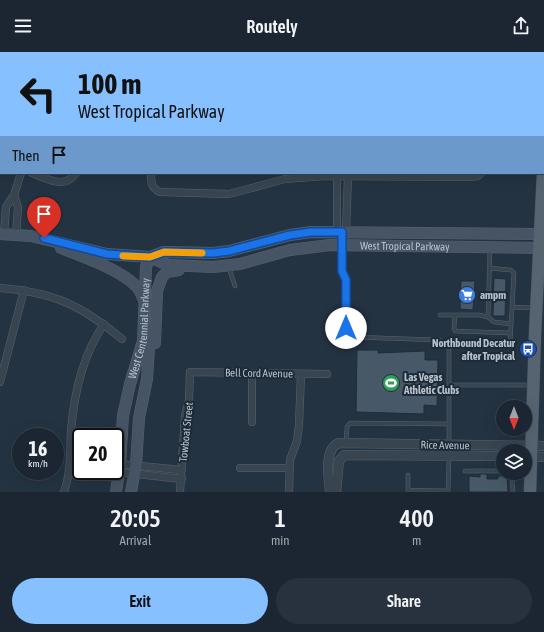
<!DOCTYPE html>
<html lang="en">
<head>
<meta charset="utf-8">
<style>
	:root { --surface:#1b2632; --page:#28323e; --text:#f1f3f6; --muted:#a0a5ac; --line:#39434d; --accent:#86c0ff }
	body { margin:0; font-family:"Asap Condensed",sans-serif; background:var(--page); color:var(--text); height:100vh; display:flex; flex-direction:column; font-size:15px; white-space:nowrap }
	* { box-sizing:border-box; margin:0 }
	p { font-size:13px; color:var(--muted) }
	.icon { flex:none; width:22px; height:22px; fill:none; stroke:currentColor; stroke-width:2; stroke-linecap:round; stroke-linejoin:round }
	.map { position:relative; height:440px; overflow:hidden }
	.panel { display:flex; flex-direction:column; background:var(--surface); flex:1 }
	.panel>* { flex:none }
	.banner { position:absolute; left:0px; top:0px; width:544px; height:122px; box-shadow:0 4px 16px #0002,0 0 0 1px var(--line); background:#86c0ff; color:#111; overflow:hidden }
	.needle { width:26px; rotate:180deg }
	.buttons { position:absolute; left:496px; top:348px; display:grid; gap:8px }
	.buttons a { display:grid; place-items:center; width:36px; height:36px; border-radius:50%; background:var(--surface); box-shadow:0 4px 16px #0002,0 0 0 1px var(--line); font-size:20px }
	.speed { position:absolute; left:12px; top:376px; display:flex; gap:8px; font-size:20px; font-weight:700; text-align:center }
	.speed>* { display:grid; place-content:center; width:52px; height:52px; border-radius:50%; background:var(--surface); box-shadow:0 4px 16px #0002,0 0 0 1px var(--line); line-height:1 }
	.speed small { font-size:10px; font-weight:400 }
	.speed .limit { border:2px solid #111; border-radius:6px; background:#fff; color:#111 }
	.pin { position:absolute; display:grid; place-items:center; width:34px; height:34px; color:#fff; margin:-41px -17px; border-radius:50% 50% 50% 0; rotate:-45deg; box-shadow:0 0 4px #0007 }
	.pin .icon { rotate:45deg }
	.me { position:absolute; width:44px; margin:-22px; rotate:0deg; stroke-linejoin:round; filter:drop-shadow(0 0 3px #0008) }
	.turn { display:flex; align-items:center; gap:14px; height:84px; padding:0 12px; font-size:18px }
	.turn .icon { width:52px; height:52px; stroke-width:2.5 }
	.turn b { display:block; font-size:28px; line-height:34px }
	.then { display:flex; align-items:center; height:38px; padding:0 12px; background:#0003; gap:8px; font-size:15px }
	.eta { display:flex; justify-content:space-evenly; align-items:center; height:68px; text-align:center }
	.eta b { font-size:24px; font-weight:600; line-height:28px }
	.button { display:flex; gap:8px; margin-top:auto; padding:8px 12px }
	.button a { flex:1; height:46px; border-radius:24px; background:var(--accent); color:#111; font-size:16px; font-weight:600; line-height:46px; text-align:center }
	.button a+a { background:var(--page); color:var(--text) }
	header { display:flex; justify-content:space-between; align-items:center; height:52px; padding:0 12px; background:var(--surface); font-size:18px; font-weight:600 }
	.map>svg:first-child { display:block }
</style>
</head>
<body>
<header><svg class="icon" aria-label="menu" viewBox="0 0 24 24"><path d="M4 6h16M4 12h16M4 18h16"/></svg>Routely<svg class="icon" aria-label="share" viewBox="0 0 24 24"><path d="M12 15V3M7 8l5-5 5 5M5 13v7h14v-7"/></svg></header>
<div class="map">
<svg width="544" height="440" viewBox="0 0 544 440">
	<rect width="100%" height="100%" fill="#243342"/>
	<!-- building -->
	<path fill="#475968" stroke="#1f2c39" d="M494,226L506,227L505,264H493Z
		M461,229H475L473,258L460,257Z
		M357,298H378V301L425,299V308H438L437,354L424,353V362L356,360Z
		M480,422H487V427H498V424H507L508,440H469V424L480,425Z"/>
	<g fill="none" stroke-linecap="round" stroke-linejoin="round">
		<!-- service casing -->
		<g stroke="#56636f" stroke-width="4.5">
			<path id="service" d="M342,194V219L346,228V276L352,285L439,288L449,292H510L514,221L511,218L489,216
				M229,216L235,234
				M512,255L535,256
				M440,263H479L488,265L494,270L511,272
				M455,263L454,276L455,279L510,281
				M488,265L490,196
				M449,333H532
				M449,372V393
				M346,390L347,375L350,371L449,372V292
				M465,419H503
				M509,421L512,426L513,440
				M408,438L448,439
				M408,439V423
				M448,440L449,405"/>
		</g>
		<!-- minor casing -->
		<g stroke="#56636f" stroke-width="8">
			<path id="minor" d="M245,0L246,1
				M40,1V0
				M133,1V0
				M180,1L181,0
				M0,112H1
				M32,121C48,127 65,138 76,121
				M151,121C151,130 151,136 160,140L229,142L285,127L324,124L471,125L478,124L481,121
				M14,143L18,155L16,183
				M337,180V124
				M346,180L348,124
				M4,182L6,155L14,143L21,121
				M0,236C53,240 81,253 122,287
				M252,321V370
				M0,330L24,238
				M120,412L182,418
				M240,416H290
				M119,420L182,427
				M64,440C71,420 70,400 71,379C74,341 82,304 104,272
				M180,440L185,364L189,348L190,320L327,322
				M289,440L290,408L297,389L299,373L301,322"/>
		</g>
		<!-- tertiary casing -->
		<g stroke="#56636f" stroke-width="10">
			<path id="tertiary" d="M525,404L544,405
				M330,440C329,427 323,397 339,391L544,394
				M336,440L339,409L344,403L503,404"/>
		</g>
		<!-- secondary casing -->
		<g stroke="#56636f" stroke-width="12">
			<g id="secondary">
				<path d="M0,182L31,184L107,202L150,205L164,200L213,201L229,199L290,183L311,180L544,182"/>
				<path d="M61,196C82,204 121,218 137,235C140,238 142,244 144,248"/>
				<path id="s1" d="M150,205L168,213L213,215L240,212L290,198L330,193L544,196"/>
				<path d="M155,291L157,239L162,225L167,220L179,218"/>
				<path id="s2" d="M116,440L120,412L123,364L130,332L143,289L146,215L150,205"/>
				<path d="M131,440L136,413L139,366L147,327L150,281"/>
			</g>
		</g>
		<!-- primary casing -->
		<g stroke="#424e5b" stroke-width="13">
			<path id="primary" d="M543,116L544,93
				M530,440L535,282L543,121"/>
		</g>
		<!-- service -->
		<use href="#service" stroke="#384551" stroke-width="3.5"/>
		<!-- minor -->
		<use href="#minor" stroke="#384551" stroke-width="7"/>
		<!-- tertiary -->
		<use href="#tertiary" stroke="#384551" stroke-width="9"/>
		<!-- secondary -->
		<use href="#secondary" stroke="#465465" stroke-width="11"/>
		<!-- primary -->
		<use href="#primary" stroke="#566472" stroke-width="12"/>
	</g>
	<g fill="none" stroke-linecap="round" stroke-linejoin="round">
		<!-- route casing -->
		<g stroke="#114b97" stroke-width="10">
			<path id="route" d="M44,186L107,202L150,205L164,200L213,201L229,199L290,183L311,180H342V219L346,228V276"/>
		</g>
		<!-- route -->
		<use href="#route" stroke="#1a73e8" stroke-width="7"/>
		<!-- slow -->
		<path stroke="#f59e0b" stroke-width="7" d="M123,204L150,205L164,200L202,201"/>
	</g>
	<!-- icons -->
	<defs>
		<g id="supermarket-disc" transform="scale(0.9)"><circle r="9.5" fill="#3f7fe0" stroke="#1d2a37"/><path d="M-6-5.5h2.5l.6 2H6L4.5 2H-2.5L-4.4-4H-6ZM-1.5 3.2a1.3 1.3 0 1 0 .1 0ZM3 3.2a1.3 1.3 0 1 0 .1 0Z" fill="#fff"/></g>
		<g id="bus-disc" transform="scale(0.9)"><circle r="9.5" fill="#1a4fb4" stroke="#1d2a37"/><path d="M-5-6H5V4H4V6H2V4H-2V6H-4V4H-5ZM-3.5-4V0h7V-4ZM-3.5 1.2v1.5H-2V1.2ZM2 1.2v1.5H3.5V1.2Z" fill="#fff"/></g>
		<g id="stadium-disc" transform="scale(0.9)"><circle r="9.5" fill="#2e9e5b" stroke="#1d2a37"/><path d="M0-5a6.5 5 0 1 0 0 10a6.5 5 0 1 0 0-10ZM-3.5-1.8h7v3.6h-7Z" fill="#fff"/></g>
	</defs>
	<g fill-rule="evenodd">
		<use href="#supermarket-disc" x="467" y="243"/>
		<use href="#bus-disc" x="528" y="297"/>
		<use href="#stadium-disc" x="391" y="331"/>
	</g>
	<g text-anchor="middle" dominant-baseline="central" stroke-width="4" stroke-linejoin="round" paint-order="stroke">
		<!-- street labels -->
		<g font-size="11" fill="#b5c0cc" stroke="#1d2a37">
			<text stroke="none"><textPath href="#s1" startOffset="259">West Tropical Parkway</textPath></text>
			<text stroke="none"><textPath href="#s2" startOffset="166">West Centennial Parkway</textPath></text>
			<text transform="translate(259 321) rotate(1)">Bell Cord Avenue</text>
			<text transform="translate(186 380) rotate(-84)">Towboat Street</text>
			<text transform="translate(445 393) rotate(1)">Rice Avenue</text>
		</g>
		<!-- poi labels -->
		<g font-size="11" font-weight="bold" fill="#b5c0cc" stroke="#1d2a37" text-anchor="start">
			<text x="480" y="243">ampm</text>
			<text x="515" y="291" text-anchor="end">Northbound Decatur<tspan x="515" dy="13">after Tropical</tspan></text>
			<text x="404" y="325">Las Vegas<tspan x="404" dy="13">Athletic Clubs</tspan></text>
		</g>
	</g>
</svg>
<div class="buttons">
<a><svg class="needle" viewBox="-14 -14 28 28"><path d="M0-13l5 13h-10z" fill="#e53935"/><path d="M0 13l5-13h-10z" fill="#a0a5ac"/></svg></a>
<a><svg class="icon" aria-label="layers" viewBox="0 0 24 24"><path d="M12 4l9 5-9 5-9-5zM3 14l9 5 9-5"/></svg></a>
</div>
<div class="speed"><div>16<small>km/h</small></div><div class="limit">20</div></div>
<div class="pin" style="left:44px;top:186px;background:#d93025"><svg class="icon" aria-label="arrive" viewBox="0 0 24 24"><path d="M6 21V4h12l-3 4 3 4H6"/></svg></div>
<svg class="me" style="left:346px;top:276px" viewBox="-20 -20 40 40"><circle r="19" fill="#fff"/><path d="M0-13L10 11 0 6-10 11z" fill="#1a73e8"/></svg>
<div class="banner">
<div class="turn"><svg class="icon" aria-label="left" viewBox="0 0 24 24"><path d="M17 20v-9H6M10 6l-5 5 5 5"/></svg><div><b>100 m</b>West Tropical Parkway</div></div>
<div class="then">Then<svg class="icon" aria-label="arrive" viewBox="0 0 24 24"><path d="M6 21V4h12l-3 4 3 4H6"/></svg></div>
</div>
</div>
<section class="panel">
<div class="eta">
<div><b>20:05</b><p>Arrival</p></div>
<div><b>1</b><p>min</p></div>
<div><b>400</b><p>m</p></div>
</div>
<div class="button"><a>Exit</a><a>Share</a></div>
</section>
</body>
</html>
